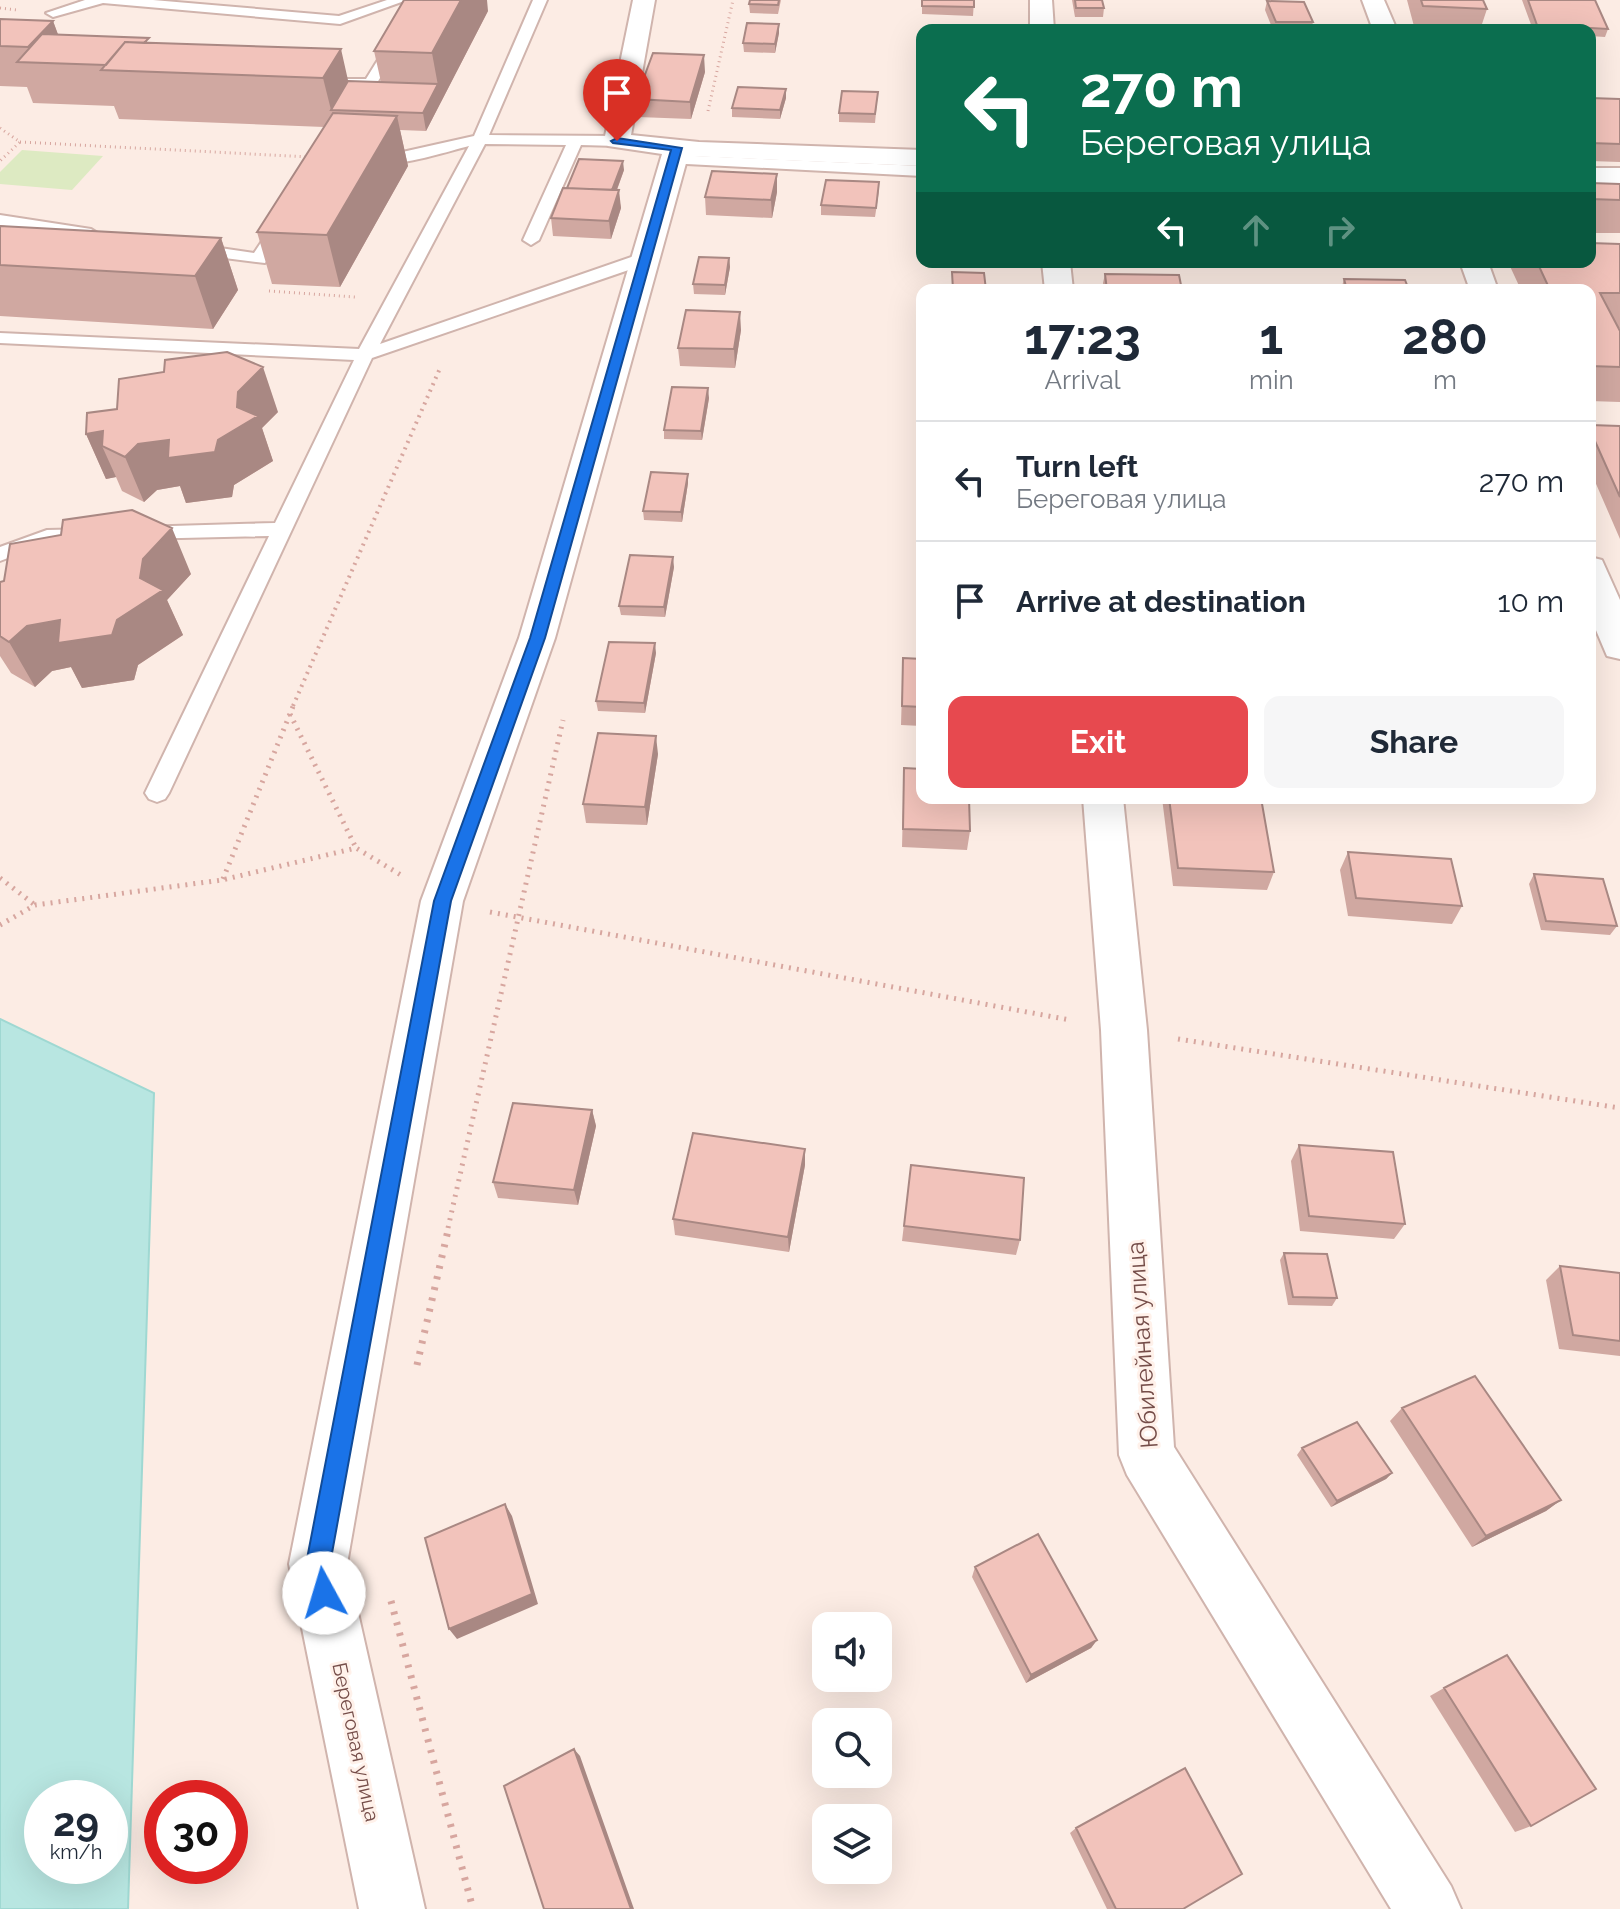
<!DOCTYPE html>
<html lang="en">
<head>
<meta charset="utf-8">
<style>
	:root { --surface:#fff; --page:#f6f6f7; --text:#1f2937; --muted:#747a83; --line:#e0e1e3; --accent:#e7494f }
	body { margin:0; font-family:Raleway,sans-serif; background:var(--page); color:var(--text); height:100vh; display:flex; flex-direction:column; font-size:30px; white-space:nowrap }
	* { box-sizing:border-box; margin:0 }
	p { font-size:26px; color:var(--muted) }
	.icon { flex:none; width:44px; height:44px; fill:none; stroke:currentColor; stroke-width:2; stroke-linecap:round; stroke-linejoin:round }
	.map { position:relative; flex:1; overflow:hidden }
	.details { position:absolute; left:916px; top:284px; width:680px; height:520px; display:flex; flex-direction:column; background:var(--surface); border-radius:16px; box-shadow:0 8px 32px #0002 }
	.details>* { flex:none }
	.top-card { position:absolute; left:916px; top:24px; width:680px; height:244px; border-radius:16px; box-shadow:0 8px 32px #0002; background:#0b6e4f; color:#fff; overflow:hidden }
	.fabs { position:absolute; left:812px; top:1612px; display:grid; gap:16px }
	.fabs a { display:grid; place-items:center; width:80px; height:80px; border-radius:16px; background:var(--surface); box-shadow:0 8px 32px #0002; font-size:40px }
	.speed { position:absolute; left:24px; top:1780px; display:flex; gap:16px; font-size:40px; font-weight:700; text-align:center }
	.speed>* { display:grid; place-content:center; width:104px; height:104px; border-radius:50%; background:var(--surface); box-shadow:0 8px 32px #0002; line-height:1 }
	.speed small { font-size:20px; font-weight:400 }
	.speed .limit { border:12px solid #d22; background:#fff; color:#111 }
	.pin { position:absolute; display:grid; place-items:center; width:68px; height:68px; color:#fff; margin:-82px -34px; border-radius:50% 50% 50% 0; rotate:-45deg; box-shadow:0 0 8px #0007 }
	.pin .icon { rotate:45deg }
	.me { position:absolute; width:88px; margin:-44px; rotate:354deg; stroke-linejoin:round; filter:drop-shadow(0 0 6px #0008) }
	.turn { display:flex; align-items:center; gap:28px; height:168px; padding:0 32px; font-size:36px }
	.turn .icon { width:104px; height:104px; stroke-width:2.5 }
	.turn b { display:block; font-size:56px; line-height:68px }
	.lanes { display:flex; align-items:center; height:76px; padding:0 32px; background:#0003; justify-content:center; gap:40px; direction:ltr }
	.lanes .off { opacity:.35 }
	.eta { display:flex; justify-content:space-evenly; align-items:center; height:136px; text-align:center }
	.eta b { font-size:48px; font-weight:700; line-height:56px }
	.cta { display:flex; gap:16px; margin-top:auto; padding:16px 32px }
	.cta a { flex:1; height:92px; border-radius:16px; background:var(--accent); color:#fff; font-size:32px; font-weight:700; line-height:92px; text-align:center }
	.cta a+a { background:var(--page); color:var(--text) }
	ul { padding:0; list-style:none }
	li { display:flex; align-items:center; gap:24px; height:120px; padding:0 32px; border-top:2px solid var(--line) }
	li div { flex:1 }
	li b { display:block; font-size:30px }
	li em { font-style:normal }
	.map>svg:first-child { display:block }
</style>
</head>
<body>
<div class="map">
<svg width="1620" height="1909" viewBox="0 0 1620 1909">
	<rect width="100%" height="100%" fill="#fcece4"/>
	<!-- green -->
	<path fill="#ddeac2" d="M22,150L103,156L72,190L0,184V172Z"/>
	<!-- water -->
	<path fill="#b8e6e1" stroke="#9fd8d2" stroke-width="2" fill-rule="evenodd" d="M0,1019L154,1093L128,1909H0ZM42,1798H110V1866H42Z"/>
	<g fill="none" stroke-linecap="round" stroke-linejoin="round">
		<!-- service casing -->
		<g stroke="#d0b4ad" stroke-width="4">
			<path id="service" d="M85,0H153L339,16L387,0H407L340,24L103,3L53,17L46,13Z
				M415,0H429L375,86L331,85V79H366Z
				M533,0H547L489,135L617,136L625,141L617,146L581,145L539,240L531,245L523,240L566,145L485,144L380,344L640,254H652L654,258L652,262L372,358L169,793L165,799L157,802L149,799L145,793L269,536L138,539L128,533L138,527L275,523L354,360L0,343V333L359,349L469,146C445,152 383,173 365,159L373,154L389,155L474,136Z
				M672,155L922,166V176L667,163L664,160Z
				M0,215L91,229L99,234L91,239L0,225Z
				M282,218L290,223L265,263L193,254L185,249L193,244L254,253L276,220Z
				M91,529L98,530L101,535L98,540L50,542L0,561V547L47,530Z"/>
		</g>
		<!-- minor casing -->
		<g stroke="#d0b4ad" stroke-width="4">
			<path id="minor" d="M633,0H655L631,135L699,142L922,150V166L688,156L555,638L463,901L347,1564L425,1909H359L289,1564L421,901L519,638L662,154L608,146L604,141Z
				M1030,0H1052L1054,30H1030Z
				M1362,0H1384L1397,30H1373Z
				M1590,168H1620V184H1590Z
				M1042,262H1070L1073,290H1045Z
				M1460,262H1488L1498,290H1470Z
				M1590,557L1602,560L1620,600V659L1607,656L1590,616Z
				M1083,798H1123L1147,1030L1174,1447L1451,1886L1461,1909H1391L1127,1475L1119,1455L1101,1030Z"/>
		</g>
		<!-- path-far3 -->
		<path stroke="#d7a69f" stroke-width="3" stroke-dasharray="1 4" stroke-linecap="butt" d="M0,8L17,10
			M708,111L733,0
			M0,128L20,142L0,161
			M20,142L310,157
			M269,291L355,297"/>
		<!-- path-far2 -->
		<path stroke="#d7a69f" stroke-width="4" stroke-dasharray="2 5" stroke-linecap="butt" d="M293,706L441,366"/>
		<!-- path-far1 -->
		<path stroke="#d7a69f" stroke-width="5" stroke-dasharray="2 6" stroke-linecap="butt" d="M290,714L356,848
			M0,878L35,905
			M223,879L294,704
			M490,912L1070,1020
			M0,925L35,905L222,880L356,848L401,875
			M1178,1039L1620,1108
			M448,1228L563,720"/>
		<!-- path -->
		<path stroke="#d7a69f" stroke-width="7" stroke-dasharray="3 8" stroke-linecap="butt" d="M417,1365L449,1226
			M391,1601L473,1909"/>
		<!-- service -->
		<use href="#service" fill="#fff" fill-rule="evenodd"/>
		<!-- minor -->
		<use href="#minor" fill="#fff" fill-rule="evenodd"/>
	</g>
	<!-- wall -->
	<path fill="#d0a8a1" d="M781,0L778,14L750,13L749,4Z
		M922,0H974L973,16L922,14Z
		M1072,0H1102L1104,8L1103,17H1075Z
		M1407,0H1483L1487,9L1480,30H1415Z
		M1522,0H1595L1608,29L1605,37L1590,36V30H1533Z
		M1267,1L1313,22L1311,30H1273L1265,10Z
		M488,11L426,131L400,130L408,166L340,287L272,284L257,232L324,127L119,119L114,106L33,103L27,87L0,86V19L53,21L58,35L150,43L348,81L381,82L374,51Z
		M779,24V33L775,53L744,52L743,43Z
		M705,72L691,119L638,117L636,99Z
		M878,92L875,123L839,122V113Z
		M786,98L780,119L732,117V108Z
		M1590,98L1620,99V162L1590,161Z
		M624,170L617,190L621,208L611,239L553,236L551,218L567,188Z
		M1590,183L1620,184V233H1590Z
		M879,191L875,217L821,215V205Z
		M777,192L772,218L706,215L705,197Z
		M0,226L221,238L238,290L213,329L0,316Z
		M1620,244V328H1618L1620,331V402L1590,401V290H1521L1508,262H1590Z
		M729,258L730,267L725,295L694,294L693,284Z
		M1105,274L1182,290H1104L1103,283Z
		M1344,279L1409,290H1341Z
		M922,328V375L921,341Z
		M741,330L735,368L680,366L678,348Z
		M709,398L702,440L664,439V430Z
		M278,412L262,428L273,461L234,485L232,497L186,503L180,486L157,490L144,502L122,491L116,477L106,479L86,434Z
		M1590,425L1620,426V539L1590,470Z
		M688,483L682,522L644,520L643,511Z
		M674,567L665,617L621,615L619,606Z
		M191,574L167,600L183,635L138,665L134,680L82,688L71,667L52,671L35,687L11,673L0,656V582Z
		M656,653L645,713L598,711L596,701Z
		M903,658L922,659V726L901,725Z
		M658,754L647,825L586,823L583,804Z
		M904,768L970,831L967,850L902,847Z
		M1162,798H1261L1274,872L1267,890L1173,886Z
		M1348,852L1462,906L1452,924L1348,916L1340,870Z
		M1534,874L1617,926L1610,935L1541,930L1529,884Z
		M592,1110L596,1126L578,1205L498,1198L493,1182Z
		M1299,1145L1405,1224L1394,1239L1300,1231L1291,1161Z
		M805,1165L789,1252L675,1235L673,1219Z
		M911,1165L1020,1240L1016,1255L902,1241Z
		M1284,1253L1337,1298L1332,1306L1288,1305L1280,1260Z
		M1560,1266L1620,1273V1356L1559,1349L1546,1280Z
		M1402,1408L1561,1500L1546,1511L1472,1547L1390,1421Z
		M1302,1448L1392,1473L1386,1479L1331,1507L1297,1455Z
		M975,1567L1097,1640L1091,1648L1026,1683L972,1577Z
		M1444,1688L1531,1826L1515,1832L1430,1696Z
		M1076,1828L1183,1909H1107L1070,1833Z"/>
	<!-- shaded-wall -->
	<path fill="#a98883" d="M461,0H487L488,11L441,102L432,53Z
		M53,21L68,61L34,62L28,47Z
		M779,24V33L775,53V44Z
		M341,49L352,98L331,110L323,78Z
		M704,55L705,72L691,119L690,102Z
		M438,84L441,102L426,131L423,113Z
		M786,89V98L780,119V110Z
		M397,116L408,166L340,287L327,235Z
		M623,161L624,170L610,208L609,199Z
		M777,174V192L772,218L771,200Z
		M619,190L621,208L611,239L609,221Z
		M221,238L238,290L213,329L195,276Z
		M729,258L730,267L725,295V285Z
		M740,312L741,330L735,368L734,349Z
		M263,367L278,412L262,428L273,461L234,485L232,497L186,503L180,486L157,490L144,502L125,457L138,444L169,440H218L237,407L238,392Z
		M708,388L709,398L702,440L701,431Z
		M103,431L102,446L116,477L106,479L86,434Z
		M688,474V483L682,522L681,512Z
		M172,528L191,574L167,600L183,635L138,665L134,680L82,688L71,667L52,671L35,687L9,642L27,626L60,620H117L140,578L143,559Z
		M673,557L674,567L665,617L664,607Z
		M655,643L656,653L645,713L644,703Z
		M656,736L658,754L647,825L645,807Z
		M592,1110L596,1126L578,1205L574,1190Z
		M805,1149V1165L789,1252L788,1237Z
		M1392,1473L1386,1479L1331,1507L1337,1501Z
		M1561,1500L1546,1511L1472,1547L1486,1536Z
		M505,1504L512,1516L538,1604L457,1639L449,1629Z
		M1097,1640L1091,1648L1026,1683L1031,1675Z
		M574,1749L580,1756L634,1909H631Z"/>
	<!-- building -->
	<path fill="#f2c3bb" stroke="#a98883" stroke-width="2" d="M404,0H461L432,53L374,51Z
		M750,0H779L778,5L749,4Z
		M922,0H974V7L922,6Z
		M1075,0H1102L1104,8H1076Z
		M1421,0H1483L1487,9L1423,6Z
		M1528,0H1595L1608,29L1537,25Z
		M1267,1L1304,2L1313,22H1276Z
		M0,19L53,21L28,47L0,46Z
		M747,23L779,24L775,44L743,43Z
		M929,27L983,28V30H929Z
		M42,34L149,38L144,43L125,42L106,65L17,62Z
		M125,42L341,49L323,78L101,70Z
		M653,53L704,55L690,102L636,99Z
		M348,81L438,84L423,113L331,110Z
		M738,87L786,89L780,110L732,108Z
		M842,91L878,92L875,114L839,113Z
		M1590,98L1620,99V144L1590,143Z
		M333,113L397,116L327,235L257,232Z
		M579,159L623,161L612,190L567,188Z
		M712,171L777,174L771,200L705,197Z
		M826,180L879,182L876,208L821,205Z
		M1590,183L1620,184V200L1590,199Z
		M563,188L619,190L609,221L551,218Z
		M0,226L221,238L195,276L0,265Z
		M1590,243L1620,244V293H1600L1620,331V367L1590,366V290H1550L1537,262H1590Z
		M699,257L729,258L725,285L693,284Z
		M952,272L984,273L986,290H953Z
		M1105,274L1179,275L1182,290H1107Z
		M1344,279L1405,280L1409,290H1347Z
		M686,310L740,312L734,349L678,348Z
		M227,352L263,367L238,392L237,407L258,416L218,440L215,452L168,458L169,440L138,444L125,457L102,446L103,431L86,434L87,413L117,409L119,379L164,372L165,360Z
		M672,387L708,388L701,431L664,430Z
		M1590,425L1620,426V497L1590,430Z
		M651,472L688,474L681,512L643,511Z
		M132,510L172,528L143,559L140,578L163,590L117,620L112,635L58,643L60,620L27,626L9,642L0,636V582L4,581L10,544L61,535L63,520Z
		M630,555L673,557L664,607L619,606Z
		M609,642L655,643L644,703L596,701Z
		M903,658L922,659V707L902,706Z
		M598,733L656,736L645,807L583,804Z
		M904,768L922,769V798H969L970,831L903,829Z
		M1169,798H1261L1274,872L1178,868Z
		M1348,852L1451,859L1462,906L1356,898Z
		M1534,874L1603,879L1617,926L1546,921Z
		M513,1103L592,1110L574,1190L493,1182Z
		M693,1133L805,1149L788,1237L673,1219Z
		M1299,1145L1393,1152L1405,1224L1309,1216Z
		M911,1165L1024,1178L1020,1240L904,1226Z
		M1284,1253L1327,1254L1337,1298L1293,1297Z
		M1560,1266L1620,1273V1341L1573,1335Z
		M1475,1376L1561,1500L1486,1536L1402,1408Z
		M1357,1422L1392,1473L1337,1501L1302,1448Z
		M505,1504L532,1594L449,1629L425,1538Z
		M1038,1534L1097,1640L1031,1675L975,1567Z
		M1507,1655L1596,1789L1531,1826L1444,1688Z
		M574,1749L631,1909H544L504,1786Z
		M1185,1768L1242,1874L1183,1909H1116L1076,1828Z"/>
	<!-- route -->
	<path fill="#1a73e8" stroke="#114b97" stroke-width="2" d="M617,138L682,148L545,638L451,901L330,1564L336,1593L332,1601L324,1605L315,1601L306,1564L434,901L530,638L671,150L613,143L611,141Z"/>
	<g text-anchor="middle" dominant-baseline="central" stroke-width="6" stroke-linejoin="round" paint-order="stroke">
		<!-- street labels -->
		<g font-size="20" fill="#754d49" stroke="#fff1ea">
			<text transform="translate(356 1742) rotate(78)">Береговая улица</text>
		</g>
		<!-- near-street labels -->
		<g font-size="24" fill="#754d49" stroke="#fff1ea">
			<text transform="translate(1142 1345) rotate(-94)">Юбилейная улица</text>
		</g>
	</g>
</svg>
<div class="fabs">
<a><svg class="icon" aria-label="sound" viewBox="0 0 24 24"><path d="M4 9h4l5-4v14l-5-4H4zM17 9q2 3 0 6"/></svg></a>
<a><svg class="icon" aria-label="search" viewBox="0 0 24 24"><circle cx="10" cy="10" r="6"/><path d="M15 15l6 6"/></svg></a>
<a><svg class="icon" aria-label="layers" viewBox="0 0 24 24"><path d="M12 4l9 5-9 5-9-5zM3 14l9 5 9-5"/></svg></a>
</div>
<div class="speed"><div>29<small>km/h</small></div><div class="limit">30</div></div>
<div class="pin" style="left:617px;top:141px;background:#d93025"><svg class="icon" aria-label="arrive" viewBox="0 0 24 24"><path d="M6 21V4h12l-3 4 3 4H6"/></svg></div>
<svg class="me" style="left:324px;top:1593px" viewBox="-20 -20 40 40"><circle r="19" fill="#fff"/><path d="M0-13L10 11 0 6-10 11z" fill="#1a73e8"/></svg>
<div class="top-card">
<div class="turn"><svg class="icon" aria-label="left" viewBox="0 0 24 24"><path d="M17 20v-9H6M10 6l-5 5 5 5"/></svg><div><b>270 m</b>Береговая улица</div></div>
<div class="lanes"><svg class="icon" aria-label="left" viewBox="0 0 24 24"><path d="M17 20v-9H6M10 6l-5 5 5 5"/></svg><svg class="icon off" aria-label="ahead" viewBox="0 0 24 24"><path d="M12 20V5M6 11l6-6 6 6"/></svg><svg class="icon off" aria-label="right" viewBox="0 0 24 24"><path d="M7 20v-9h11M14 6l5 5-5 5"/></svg></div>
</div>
<section class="details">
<div class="eta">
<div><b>17:23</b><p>Arrival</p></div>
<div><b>1</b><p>min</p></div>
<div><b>280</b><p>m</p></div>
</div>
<ul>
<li><svg class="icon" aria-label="left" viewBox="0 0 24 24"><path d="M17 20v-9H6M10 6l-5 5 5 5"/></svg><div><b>Turn left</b><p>Береговая улица</p></div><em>270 m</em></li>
<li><svg class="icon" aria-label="arrive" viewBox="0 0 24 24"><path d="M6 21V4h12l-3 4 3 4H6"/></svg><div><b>Arrive at destination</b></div><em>10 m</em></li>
</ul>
<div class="cta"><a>Exit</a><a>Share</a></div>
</section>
</div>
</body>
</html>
